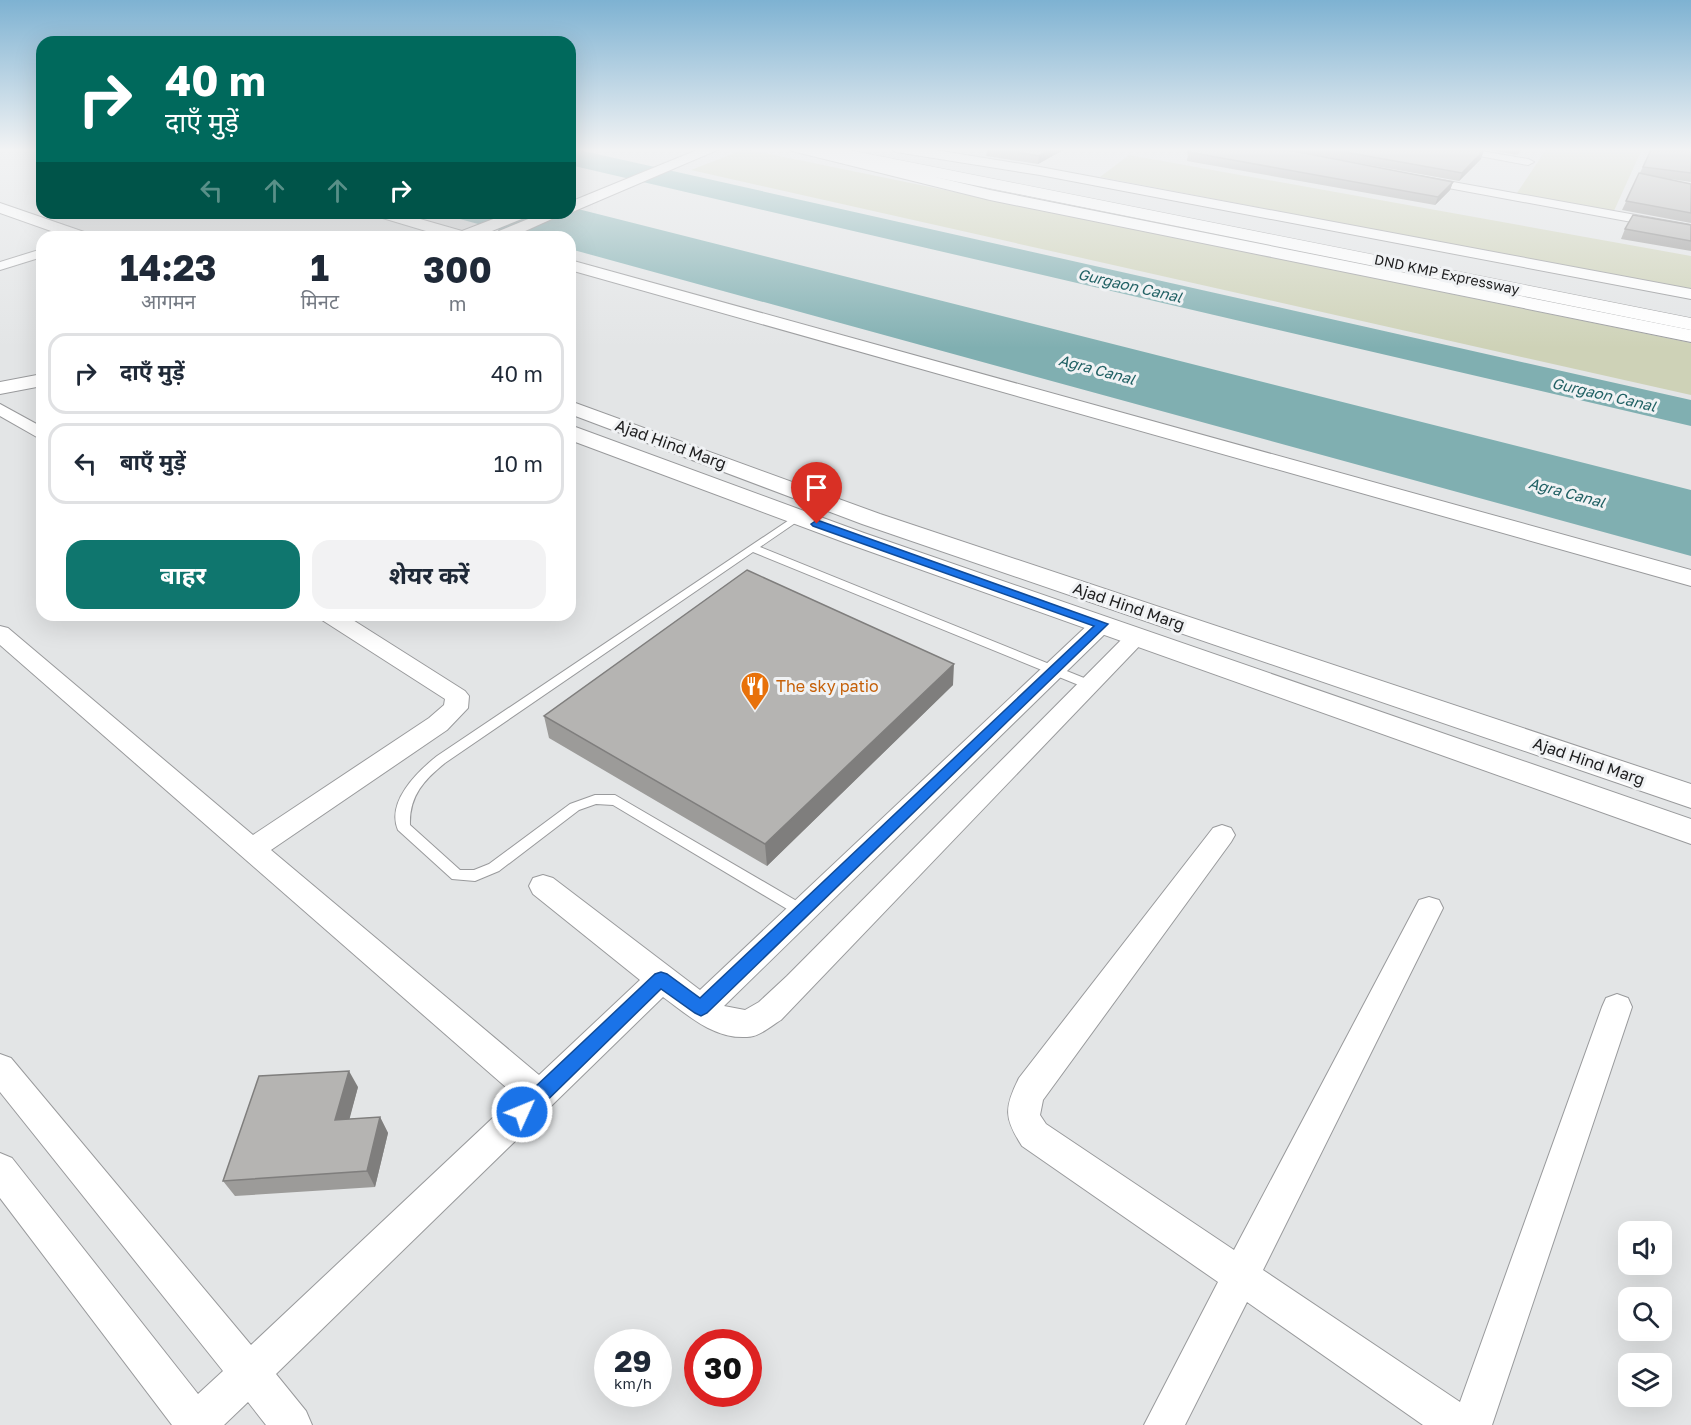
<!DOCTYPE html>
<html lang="hi">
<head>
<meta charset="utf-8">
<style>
	:root { --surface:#fff; --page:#f2f2f3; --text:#1f2937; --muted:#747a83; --line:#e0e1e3; --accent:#0f766e }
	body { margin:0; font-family:"Golos Text","Noto Sans Devanagari",sans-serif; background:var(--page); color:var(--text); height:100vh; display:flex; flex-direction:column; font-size:22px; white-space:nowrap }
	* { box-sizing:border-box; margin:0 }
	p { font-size:20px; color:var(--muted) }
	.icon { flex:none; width:33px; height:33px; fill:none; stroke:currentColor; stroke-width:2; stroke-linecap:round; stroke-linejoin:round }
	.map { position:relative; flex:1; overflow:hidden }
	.sheet { position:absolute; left:36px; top:231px; width:540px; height:390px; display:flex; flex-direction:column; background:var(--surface); border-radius:18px; box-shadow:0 6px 24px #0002 }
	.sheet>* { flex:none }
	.hud { position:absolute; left:36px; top:36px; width:540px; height:183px; border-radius:18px; box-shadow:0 6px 24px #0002; background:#00695c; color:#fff; overflow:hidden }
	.fabs { position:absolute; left:1618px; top:1221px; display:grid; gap:12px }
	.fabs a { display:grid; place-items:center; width:54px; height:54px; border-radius:12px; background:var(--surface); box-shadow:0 6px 24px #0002; font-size:30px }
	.speed { position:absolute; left:594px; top:1329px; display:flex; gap:12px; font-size:30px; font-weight:700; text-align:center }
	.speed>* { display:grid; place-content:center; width:78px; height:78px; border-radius:50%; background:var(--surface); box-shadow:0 6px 24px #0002; line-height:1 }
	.speed small { font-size:15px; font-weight:400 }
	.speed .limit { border:9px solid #d22; background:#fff; color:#111 }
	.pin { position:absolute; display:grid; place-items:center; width:51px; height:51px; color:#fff; margin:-62px -26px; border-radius:50% 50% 50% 0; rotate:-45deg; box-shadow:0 0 6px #0007 }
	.pin .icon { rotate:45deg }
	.me { position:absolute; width:66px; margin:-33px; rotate:46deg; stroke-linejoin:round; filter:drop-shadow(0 0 4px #0008) }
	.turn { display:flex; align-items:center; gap:21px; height:126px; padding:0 30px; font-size:27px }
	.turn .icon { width:78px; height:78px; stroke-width:2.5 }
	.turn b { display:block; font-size:42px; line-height:51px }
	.lanes { display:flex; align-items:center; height:57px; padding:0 30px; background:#0003; justify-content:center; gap:30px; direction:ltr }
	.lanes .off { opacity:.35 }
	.eta { display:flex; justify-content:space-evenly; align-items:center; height:102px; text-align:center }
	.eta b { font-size:36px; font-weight:700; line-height:42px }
	.primary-button { display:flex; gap:12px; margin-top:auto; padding:12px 30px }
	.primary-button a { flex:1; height:69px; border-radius:18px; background:var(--accent); color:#fff; font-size:24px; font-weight:700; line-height:69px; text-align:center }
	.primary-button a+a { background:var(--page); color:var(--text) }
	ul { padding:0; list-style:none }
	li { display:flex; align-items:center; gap:18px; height:81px; margin:0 12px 9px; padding:0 18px; border:3px solid var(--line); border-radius:18px }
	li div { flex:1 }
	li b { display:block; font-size:22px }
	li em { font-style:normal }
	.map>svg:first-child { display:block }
</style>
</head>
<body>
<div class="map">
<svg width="1691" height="1425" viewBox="0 0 1691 1425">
	<rect width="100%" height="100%" fill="#e3e5e6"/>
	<!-- green -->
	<path fill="#ced2b7" d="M1547,148H1635L1642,149L1613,213L1515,196Z
		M745,149L1691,343V395L691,170Z
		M1129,155L1691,256V290L1100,177Z"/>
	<!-- water -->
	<path fill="#80afb1" d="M570,148L1691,400V426L570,165Z
		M570,207L1691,490V556L570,249V237H525L438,213H570Z"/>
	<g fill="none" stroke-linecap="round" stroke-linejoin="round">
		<!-- service casing -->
		<g stroke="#999a9c" stroke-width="2">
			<path id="service" d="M798,514L803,517L801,519L760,547L1094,682L1096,685L1094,688H1086L753,552L445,763C424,780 409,796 410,825L460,870H474L489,864L570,804L595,795H615L807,907L809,911L807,915L802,917L797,915L613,805L596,804L579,810L499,871L475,881L452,879L398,830C386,802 417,772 437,756Z"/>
		</g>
		<!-- minor casing -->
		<g stroke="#999a9c" stroke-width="2">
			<path id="minor" d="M1437,148H1464L1528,159L1534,162L1528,165Z
				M1420,176L1691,225V233L1416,182L1414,180Z
				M42,249V257L0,270V262Z
				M0,404L42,427V440L0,416Z
				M319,615H345L465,691L469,696L468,708L447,730L271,850L539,1075L640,980L533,894L529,886L533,878L543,875L553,878L700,990L1094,619H1110L1113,624L1110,629L724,1006L745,1010L759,1002L787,976L1129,632H1145L1148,637L781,1020C771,1026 759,1037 747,1037C713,1039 688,1015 663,997L276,1374L306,1411L312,1425H266L248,1402L224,1425H172L0,1198V1153L12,1158L198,1394L223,1371L0,1092V1054L11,1058L251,1345L516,1096L0,645V626L8,628L253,835L429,718L444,705L445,699L322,620Z
				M1222,825L1231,828L1235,835L1231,842L1043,1100L1040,1115L1046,1124L1234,1250L1419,900L1429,897L1439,900L1443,908L1263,1270L1460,1402L1602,1007L1606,998L1617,994L1628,998L1632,1007L1492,1425H1423L1247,1302L1185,1425H1144L1218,1282L1022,1146C1004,1118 1004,1108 1019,1078L1213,828Z"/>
		</g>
		<!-- tertiary casing -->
		<g stroke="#999a9c" stroke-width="2">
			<path id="tertiary" d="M702,148H722L570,213V202Z
				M790,148H815L990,190L1691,330V342L990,200L792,151Z
				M889,148H923L1040,167L1691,289V299L1040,175L896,152Z
				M0,203L90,234L92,237H68L0,213Z
				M374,213H399L462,231L509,213H531L529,216L477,237H446L376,216Z
				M543,213H565L512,237H499L497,234L499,231Z
				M570,260L1691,570V586L570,270Z
				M42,374V386L0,394V382Z
				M570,401L880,514L1691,784V808L862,524L570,414Z
				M570,425L864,533L1691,819V844L846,543L570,440Z"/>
		</g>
		<!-- trunk casing -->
		<g stroke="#999a9c" stroke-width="1">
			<path id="trunk" d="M808,148H839L1691,318V330L815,153Z"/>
		</g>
		<!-- service -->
		<use href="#service" fill="#fff" fill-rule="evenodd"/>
		<!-- minor -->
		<use href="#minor" fill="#fff" fill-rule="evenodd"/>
		<!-- tertiary -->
		<use href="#tertiary" fill="#fff" fill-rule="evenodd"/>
		<!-- trunk -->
		<use href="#trunk" fill="#fff" fill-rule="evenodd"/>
	</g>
	<!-- wall -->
	<path fill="#9c9b99" d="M987,148H1067L1038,164L986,156Z
		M1195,148H1472L1481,159L1459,181L1336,159L1453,182L1450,190L1435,205L1187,161L1188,152Z
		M1478,148H1523L1517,155Z
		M1652,148L1691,150V182L1663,178L1691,184V223L1622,210Z
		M1691,225V251L1621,239L1625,229Z
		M953,685L767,866L549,738L544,716Z
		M358,1087L349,1119L380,1117L388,1133L375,1187L235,1196L223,1181Z"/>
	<!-- shaded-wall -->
	<path fill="#7f7e7d" d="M1053,148H1067L1038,164L1039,156Z
		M1484,150L1481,159L1459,181L1462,173Z
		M1453,182L1450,190L1435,205L1438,197Z
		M954,664L953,685L767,866L765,844Z
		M349,1071L358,1087L345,1136L335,1120Z
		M380,1117L388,1133L375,1187L367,1171Z"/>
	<!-- building -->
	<path fill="#b5b4b2" stroke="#7f7e7d" stroke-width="1.5" d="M991,148H1053L1039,156Z
		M1195,148H1278L1453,182L1438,197L1188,152Z
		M1322,148H1472L1484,150L1462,173Z
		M1652,148H1678L1691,150V173L1643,167Z
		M1639,173L1691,184V213L1626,201Z
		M1633,215L1691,225V241L1625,229Z
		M747,570L954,664L765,844L544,716Z
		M349,1071L335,1120L380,1117L367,1171L223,1181L259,1076Z"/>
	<!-- sky -->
	<linearGradient id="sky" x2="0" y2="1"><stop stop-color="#7eb2d2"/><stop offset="0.43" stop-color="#f2f3f4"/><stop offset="1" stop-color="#f2f3f4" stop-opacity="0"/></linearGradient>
	<rect width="1691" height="348" fill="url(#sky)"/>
	<!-- route -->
	<path fill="#1a73e8" stroke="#114b97" stroke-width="1.5" d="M817,520L1108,624L707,1013L701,1016L695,1013L661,989L529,1118L522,1120L516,1118L513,1112L516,1105L655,974L661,972L667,974L700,998L1094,626L813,526L811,524Z"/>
	<!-- icons -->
	<defs>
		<g id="restaurant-pin" transform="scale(1.5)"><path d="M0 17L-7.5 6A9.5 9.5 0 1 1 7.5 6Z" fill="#e8710a" stroke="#f0f2f4"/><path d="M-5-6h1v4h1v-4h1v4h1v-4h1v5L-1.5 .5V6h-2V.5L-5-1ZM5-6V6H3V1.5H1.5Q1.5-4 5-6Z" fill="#fff"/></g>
	</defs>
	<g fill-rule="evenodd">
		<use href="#restaurant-pin" x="755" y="686"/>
	</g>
	<g text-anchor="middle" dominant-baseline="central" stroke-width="6" stroke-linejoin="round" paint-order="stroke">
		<!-- far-street labels -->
		<g font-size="14" fill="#1e1e1f" stroke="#f0f2f4">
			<text transform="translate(1447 274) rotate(12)">DND KMP Expressway</text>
		</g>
		<!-- far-water labels -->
		<g font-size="15" font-style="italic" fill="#216164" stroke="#f0f2f4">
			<text transform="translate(1130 285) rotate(13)">Gurgaon Canal</text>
			<text transform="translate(1097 369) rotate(15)">Agra Canal</text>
			<text transform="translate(1604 394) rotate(13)">Gurgaon Canal</text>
			<text transform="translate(1567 492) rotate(15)">Agra Canal</text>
		</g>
		<!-- street labels -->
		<g font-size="16" fill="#1e1e1f" stroke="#f0f2f4">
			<text transform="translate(671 444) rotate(20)">Ajad Hind Marg</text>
			<text transform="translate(1129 606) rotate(19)">Ajad Hind Marg</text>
			<text transform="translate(1589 761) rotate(19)">Ajad Hind Marg</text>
		</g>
		<!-- food labels -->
		<g font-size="16" fill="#c56008" stroke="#f0f2f4" text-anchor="start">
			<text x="776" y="686">The sky patio</text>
		</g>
	</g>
</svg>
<div class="fabs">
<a><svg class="icon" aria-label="sound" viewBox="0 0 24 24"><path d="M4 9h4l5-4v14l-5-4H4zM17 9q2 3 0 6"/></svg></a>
<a><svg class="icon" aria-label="search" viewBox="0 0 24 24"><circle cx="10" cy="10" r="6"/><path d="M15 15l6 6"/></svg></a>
<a><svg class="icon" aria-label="layers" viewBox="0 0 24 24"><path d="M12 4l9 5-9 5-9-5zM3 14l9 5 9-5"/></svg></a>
</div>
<div class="speed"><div>29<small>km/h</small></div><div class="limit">30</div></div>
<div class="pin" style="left:817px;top:524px;background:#d93025"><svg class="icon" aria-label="arrive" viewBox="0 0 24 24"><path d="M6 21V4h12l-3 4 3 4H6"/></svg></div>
<svg class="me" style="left:522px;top:1112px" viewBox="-20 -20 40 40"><circle r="17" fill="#1a73e8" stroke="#fff" stroke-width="3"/><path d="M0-11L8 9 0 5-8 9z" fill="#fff"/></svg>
<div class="hud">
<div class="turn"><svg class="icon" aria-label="right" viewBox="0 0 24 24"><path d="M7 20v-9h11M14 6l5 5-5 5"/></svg><div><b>40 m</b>दाएँ मुड़ें</div></div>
<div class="lanes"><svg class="icon off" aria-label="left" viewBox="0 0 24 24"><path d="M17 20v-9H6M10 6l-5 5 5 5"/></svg><svg class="icon off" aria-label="ahead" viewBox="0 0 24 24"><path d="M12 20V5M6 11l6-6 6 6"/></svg><svg class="icon off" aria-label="ahead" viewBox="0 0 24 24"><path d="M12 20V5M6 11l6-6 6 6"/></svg><svg class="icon" aria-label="right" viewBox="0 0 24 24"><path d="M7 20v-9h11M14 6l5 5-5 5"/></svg></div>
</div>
<section class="sheet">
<div class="eta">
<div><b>14:23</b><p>आगमन</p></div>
<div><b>1</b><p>मिनट</p></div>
<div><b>300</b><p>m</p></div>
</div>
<ul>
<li><svg class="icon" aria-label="right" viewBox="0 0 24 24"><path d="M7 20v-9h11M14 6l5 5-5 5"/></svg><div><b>दाएँ मुड़ें</b></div><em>40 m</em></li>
<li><svg class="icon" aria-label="left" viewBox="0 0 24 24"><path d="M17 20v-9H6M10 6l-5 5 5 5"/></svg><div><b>बाएँ मुड़ें</b></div><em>10 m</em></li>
</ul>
<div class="primary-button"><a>बाहर</a><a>शेयर करें</a></div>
</section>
</div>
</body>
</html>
